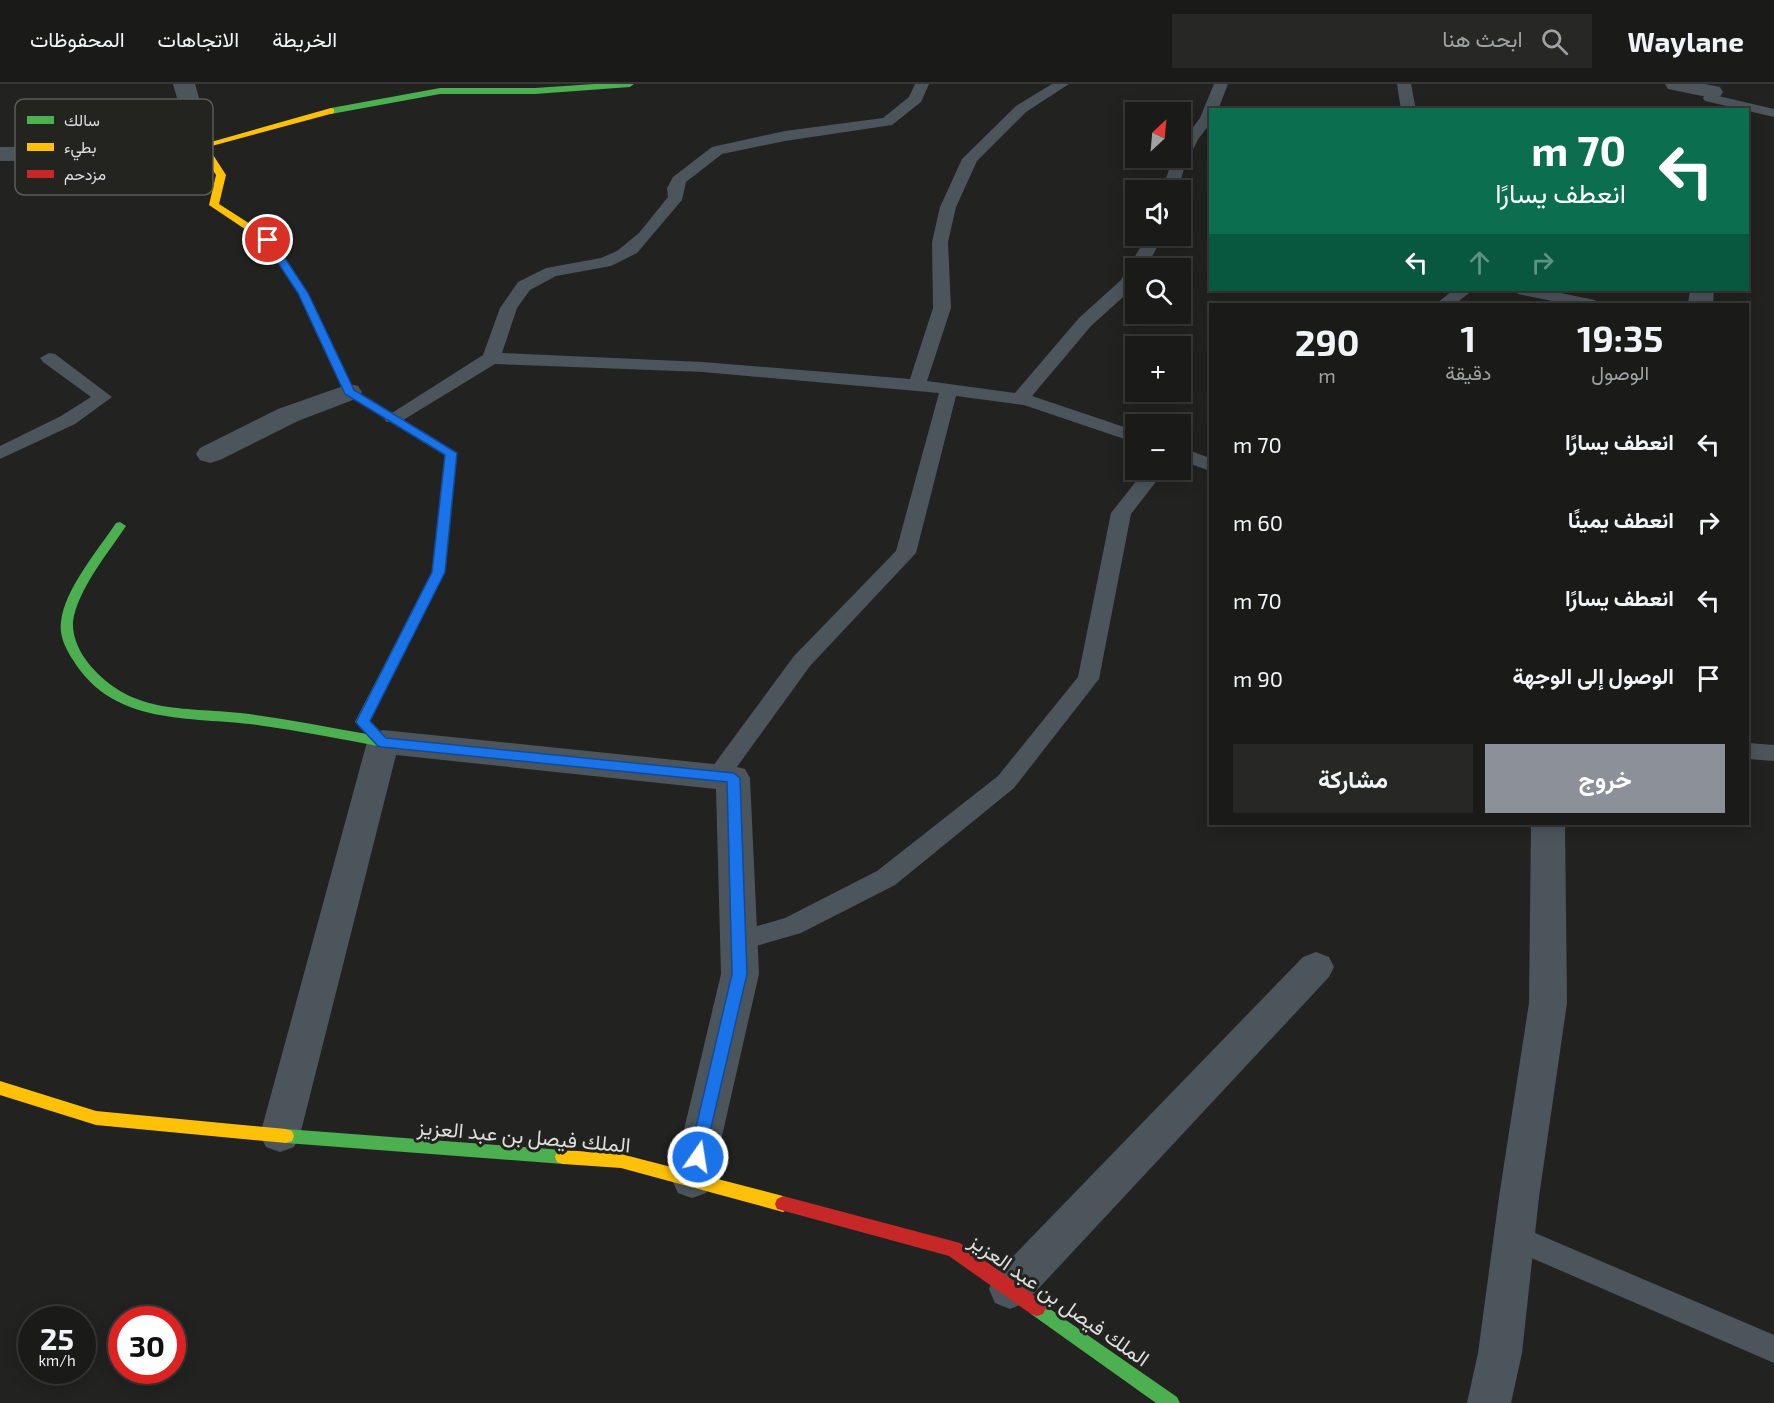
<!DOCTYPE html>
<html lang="ar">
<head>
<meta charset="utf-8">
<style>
	:root { --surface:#1a1a19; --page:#272726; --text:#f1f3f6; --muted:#9fa1a2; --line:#383838; --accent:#8c9099 }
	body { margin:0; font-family:"Exo 2",Vazirmatn,sans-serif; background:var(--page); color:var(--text); direction:rtl; height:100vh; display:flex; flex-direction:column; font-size:22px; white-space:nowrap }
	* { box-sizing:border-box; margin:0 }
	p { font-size:20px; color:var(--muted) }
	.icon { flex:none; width:33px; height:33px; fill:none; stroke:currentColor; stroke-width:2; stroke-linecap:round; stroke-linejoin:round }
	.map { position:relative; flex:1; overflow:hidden; direction:ltr }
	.drawer { position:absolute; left:1209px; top:219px; width:540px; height:522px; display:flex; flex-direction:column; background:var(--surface); border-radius:0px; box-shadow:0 3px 15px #0003,0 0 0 2px var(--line); direction:rtl }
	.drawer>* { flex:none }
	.guide { position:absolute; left:1209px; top:24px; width:540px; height:183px; border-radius:0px; box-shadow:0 3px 15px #0003,0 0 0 2px var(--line); direction:rtl; background:#0b6e4f; color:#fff; overflow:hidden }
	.needle { width:39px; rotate:26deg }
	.buttons { position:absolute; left:1125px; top:18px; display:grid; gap:12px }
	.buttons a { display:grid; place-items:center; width:66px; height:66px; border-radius:0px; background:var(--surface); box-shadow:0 3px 15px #0003,0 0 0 2px var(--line); font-size:30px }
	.speed { position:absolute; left:18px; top:1222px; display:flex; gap:12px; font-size:30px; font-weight:700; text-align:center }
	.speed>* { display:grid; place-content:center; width:78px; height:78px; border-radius:50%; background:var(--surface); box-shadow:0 3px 15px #0003,0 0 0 2px var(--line); line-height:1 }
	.speed small { font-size:15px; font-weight:400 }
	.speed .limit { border:9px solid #d22; background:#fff; color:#111 }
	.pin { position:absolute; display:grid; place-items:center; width:51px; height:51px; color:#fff; margin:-26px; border:3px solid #fff; border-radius:50%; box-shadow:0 2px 6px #0007 }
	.me { position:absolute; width:66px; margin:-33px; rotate:13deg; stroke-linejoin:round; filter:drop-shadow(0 0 4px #0008) }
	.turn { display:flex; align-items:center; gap:21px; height:126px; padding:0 24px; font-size:27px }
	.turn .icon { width:78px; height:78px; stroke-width:2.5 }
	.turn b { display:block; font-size:42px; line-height:51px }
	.lanes { display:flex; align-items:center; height:57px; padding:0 24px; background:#0003; justify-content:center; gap:30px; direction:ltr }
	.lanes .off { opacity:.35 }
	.eta { display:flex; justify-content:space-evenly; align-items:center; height:102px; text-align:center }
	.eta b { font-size:36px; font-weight:700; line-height:42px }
	.action { display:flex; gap:12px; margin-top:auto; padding:12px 24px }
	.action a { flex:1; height:69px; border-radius:0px; background:var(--accent); color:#fff; font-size:24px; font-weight:700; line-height:69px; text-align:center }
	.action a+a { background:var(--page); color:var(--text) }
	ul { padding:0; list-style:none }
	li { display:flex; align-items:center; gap:18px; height:78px; padding:0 24px }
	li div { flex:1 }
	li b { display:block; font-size:22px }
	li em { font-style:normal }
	header { display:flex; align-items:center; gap:36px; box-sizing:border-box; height:84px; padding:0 30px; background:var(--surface); border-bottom:2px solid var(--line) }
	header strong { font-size:28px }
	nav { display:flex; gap:33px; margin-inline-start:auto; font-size:21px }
	.search { width:420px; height:54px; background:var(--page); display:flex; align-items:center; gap:15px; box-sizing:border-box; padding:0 21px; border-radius:0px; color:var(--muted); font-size:22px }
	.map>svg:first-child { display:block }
</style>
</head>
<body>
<header>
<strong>Waylane</strong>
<div class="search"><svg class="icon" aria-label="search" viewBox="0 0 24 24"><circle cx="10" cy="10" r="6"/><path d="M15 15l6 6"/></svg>ابحث هنا</div>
<nav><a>الخريطة</a><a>الاتجاهات</a><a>المحفوظات</a></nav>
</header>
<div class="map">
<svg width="1774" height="1319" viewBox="0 0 1774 1319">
	<rect width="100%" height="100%" fill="#222221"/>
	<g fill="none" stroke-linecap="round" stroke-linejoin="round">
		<!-- lane -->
		<path fill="#4c555c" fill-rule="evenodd" d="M915,0H929L921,18L892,41L785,57L722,70L686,98L682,116L637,169L611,182L556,192L530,206L517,224L502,269L703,278L910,295L933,224L932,158L940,123L962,75L1016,22L1052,0H1069L1026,28L977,77L956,123L948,158L951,224L927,297L1015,309L1079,234L1121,196L1147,152H1163L1146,184H1136L1133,204L1091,242L1032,312L1136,347V359L1024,321L956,312L916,469L810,582L726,698L718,700L710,698L707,692L710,686L794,572L896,467L939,309L703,288L495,280L400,338H386L384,334L483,271L500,224L518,198L546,184L601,174L617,167L639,149L668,113L667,104L673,93L712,63L785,47L883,34L909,13Z
			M1214,0H1228L1218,26H1210V40L1199,54L1185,81L1178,106H1162L1173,74H1180V60L1200,34Z
			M1397,0H1411L1416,26H1401Z
			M1710,10L1774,25V33L1705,17L1703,14L1705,11Z
			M1453,206H1473L1455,220H1436Z
			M1515,206H1546L1595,216L1598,220H1567L1518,210Z
			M49,269L55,270L112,313L75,340L0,375V362L61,332L91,313L43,278L40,274Z
			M1180,363L1210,374V387L1180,376Z
			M1145,386H1165L1131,430L1099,595L1014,704L895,801L801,849L739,867L730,864L727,857L730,850L785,834L877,787L998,692L1078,593L1111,429Z
			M1748,659L1774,661V677L1748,675Z
			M1514,1140L1774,1251V1279L1504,1162L1500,1153L1504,1144Z"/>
		<!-- street -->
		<path fill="#4c555c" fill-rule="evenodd" d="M173,0H195L213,62L210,67L128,76L0,77V63L128,62L189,56Z
			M1665,0H1705L1720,3L1723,8L1720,13L1712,14L1668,5Z
			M1690,206H1714L1713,220H1688Z
			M349,300L358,302L362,308L358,314L298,337L220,376L210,379L200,376L196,370L200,364L278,325Z
			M383,646L733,682L745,685L750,694L759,890L712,1096L706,1109L692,1114L678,1109L672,1096L721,890L716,705L396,671L300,1051L294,1063L280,1068L266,1063L260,1051L367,658L371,650Z
			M1531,740H1565L1567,919L1539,1113L1522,1269L1511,1319H1467L1478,1269L1499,1113L1529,919Z
			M1316,868L1329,873L1334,883L1329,893L1025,1219L1010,1225L995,1219L989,1205L995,1191L1303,873Z"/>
		<!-- fast -->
		<path fill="#4caf50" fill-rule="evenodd" d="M594,0H634L630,3L535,10H440L331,30L327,27L331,24L440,4H535Z
			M120,438L126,442C109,468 77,506 73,538C72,553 80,569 89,580C133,633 187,622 249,630C288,635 327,643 367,650L355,638L412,527L418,523L424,527L369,637L388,655L390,658L388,661L383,663C341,655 300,647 257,641C191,632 114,643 73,576C66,565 59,552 61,538C64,506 98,466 116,439Z
			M286,1045L563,1066L569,1068L571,1073L569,1078L563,1080L286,1059L280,1057L278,1052L280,1047Z
			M1037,1216L1177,1313L1180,1319H1156L1031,1230L1028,1224L1031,1218Z"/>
		<!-- slow -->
		<path fill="#ffc107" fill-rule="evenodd" d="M331,24L334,25V29L208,63L226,91L219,120L272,154L308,209L328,253L323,256L318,253L298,209L264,158L209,121L216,91L197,62Z
			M0,997L96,1027L286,1045L292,1047L294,1052L292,1057L286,1059L96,1041L0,1011Z
			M563,1066L621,1070L783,1112L789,1115L791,1120L789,1125L783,1128L621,1084L563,1080L557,1078L555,1073L557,1068Z"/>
		<!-- jam -->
		<path fill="#c62828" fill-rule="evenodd" d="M323,250L328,253L354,306L457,369L444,488L422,530L418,531L412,527L432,488L445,370L345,310L318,253Z
			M783,1112L960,1159L1043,1218L1046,1224L1043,1230L1037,1232L1031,1230L949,1172L777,1125L775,1120L777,1115Z"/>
	</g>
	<!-- route -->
	<path fill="#1a73e8" stroke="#114b97" stroke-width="1.5" d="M264,153H271L308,209L354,306L457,369L445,488L370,637L386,654L734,689L740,694L747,890L703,1078L698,1081L692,1078L689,1073L732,890L727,698L382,663L378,662L358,641L356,638L432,488L445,371L345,310L298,209L263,156Z"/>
	<g text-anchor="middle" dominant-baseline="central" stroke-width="6" stroke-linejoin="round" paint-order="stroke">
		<!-- near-street labels -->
		<g font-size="21" fill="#dededd" stroke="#232320">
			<text transform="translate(524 1051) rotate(5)">الملك فيصل بن عبد العزيز</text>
			<text transform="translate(1060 1215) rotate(35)">الملك فيصل بن عبد العزيز</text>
		</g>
	</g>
	<!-- legend -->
	<rect x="15" y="15" width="198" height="96" rx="9" fill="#232320" stroke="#5b5b59" stroke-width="1.5"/>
	<rect x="27" y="32" width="27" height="8" fill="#4caf50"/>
	<rect x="27" y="59" width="27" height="8" fill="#ffc107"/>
	<rect x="27" y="86" width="27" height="8" fill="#c62828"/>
	<g font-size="16" fill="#dededd">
		<text x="64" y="42">سالك</text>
		<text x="64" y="69">بطيء</text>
		<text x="64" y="96">مزدحم</text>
	</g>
</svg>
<div class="buttons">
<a><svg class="needle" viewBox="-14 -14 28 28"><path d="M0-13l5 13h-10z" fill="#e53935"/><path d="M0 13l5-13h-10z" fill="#9fa1a2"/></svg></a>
<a><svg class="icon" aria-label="sound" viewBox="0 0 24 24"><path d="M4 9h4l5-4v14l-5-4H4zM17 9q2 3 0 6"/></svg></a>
<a><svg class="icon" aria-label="search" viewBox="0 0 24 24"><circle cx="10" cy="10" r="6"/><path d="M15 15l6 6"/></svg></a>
<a>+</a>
<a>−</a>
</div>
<div class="speed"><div>25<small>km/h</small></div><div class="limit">30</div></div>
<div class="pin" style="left:268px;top:156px;background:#d93025"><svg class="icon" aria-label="arrive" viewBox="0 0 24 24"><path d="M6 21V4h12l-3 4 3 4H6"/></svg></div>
<svg class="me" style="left:698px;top:1073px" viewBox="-20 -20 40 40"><circle r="17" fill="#1a73e8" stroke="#fff" stroke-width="3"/><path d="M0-11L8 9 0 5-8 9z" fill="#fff"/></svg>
<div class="guide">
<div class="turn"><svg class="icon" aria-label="left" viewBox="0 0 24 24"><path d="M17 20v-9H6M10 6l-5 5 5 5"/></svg><div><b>70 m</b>انعطف يسارًا</div></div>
<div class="lanes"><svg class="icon" aria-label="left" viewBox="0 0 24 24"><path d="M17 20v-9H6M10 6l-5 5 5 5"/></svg><svg class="icon off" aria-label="ahead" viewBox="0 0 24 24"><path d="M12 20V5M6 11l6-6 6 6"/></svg><svg class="icon off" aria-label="right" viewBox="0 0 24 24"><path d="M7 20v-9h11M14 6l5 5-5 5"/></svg></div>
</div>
<section class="drawer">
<div class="eta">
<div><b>19:35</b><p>الوصول</p></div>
<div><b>1</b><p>دقيقة</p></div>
<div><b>290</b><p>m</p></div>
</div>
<ul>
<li><svg class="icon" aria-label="left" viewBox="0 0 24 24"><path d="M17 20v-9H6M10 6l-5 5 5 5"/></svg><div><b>انعطف يسارًا</b></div><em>70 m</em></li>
<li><svg class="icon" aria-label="right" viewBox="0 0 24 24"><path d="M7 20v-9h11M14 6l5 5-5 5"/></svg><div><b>انعطف يمينًا</b></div><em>60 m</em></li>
<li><svg class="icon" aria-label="left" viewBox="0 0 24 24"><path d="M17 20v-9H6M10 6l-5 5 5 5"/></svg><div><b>انعطف يسارًا</b></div><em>70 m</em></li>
<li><svg class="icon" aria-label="arrive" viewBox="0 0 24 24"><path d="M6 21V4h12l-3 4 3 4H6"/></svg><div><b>الوصول إلى الوجهة</b></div><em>90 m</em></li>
</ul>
<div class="action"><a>خروج</a><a>مشاركة</a></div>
</section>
</div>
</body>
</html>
